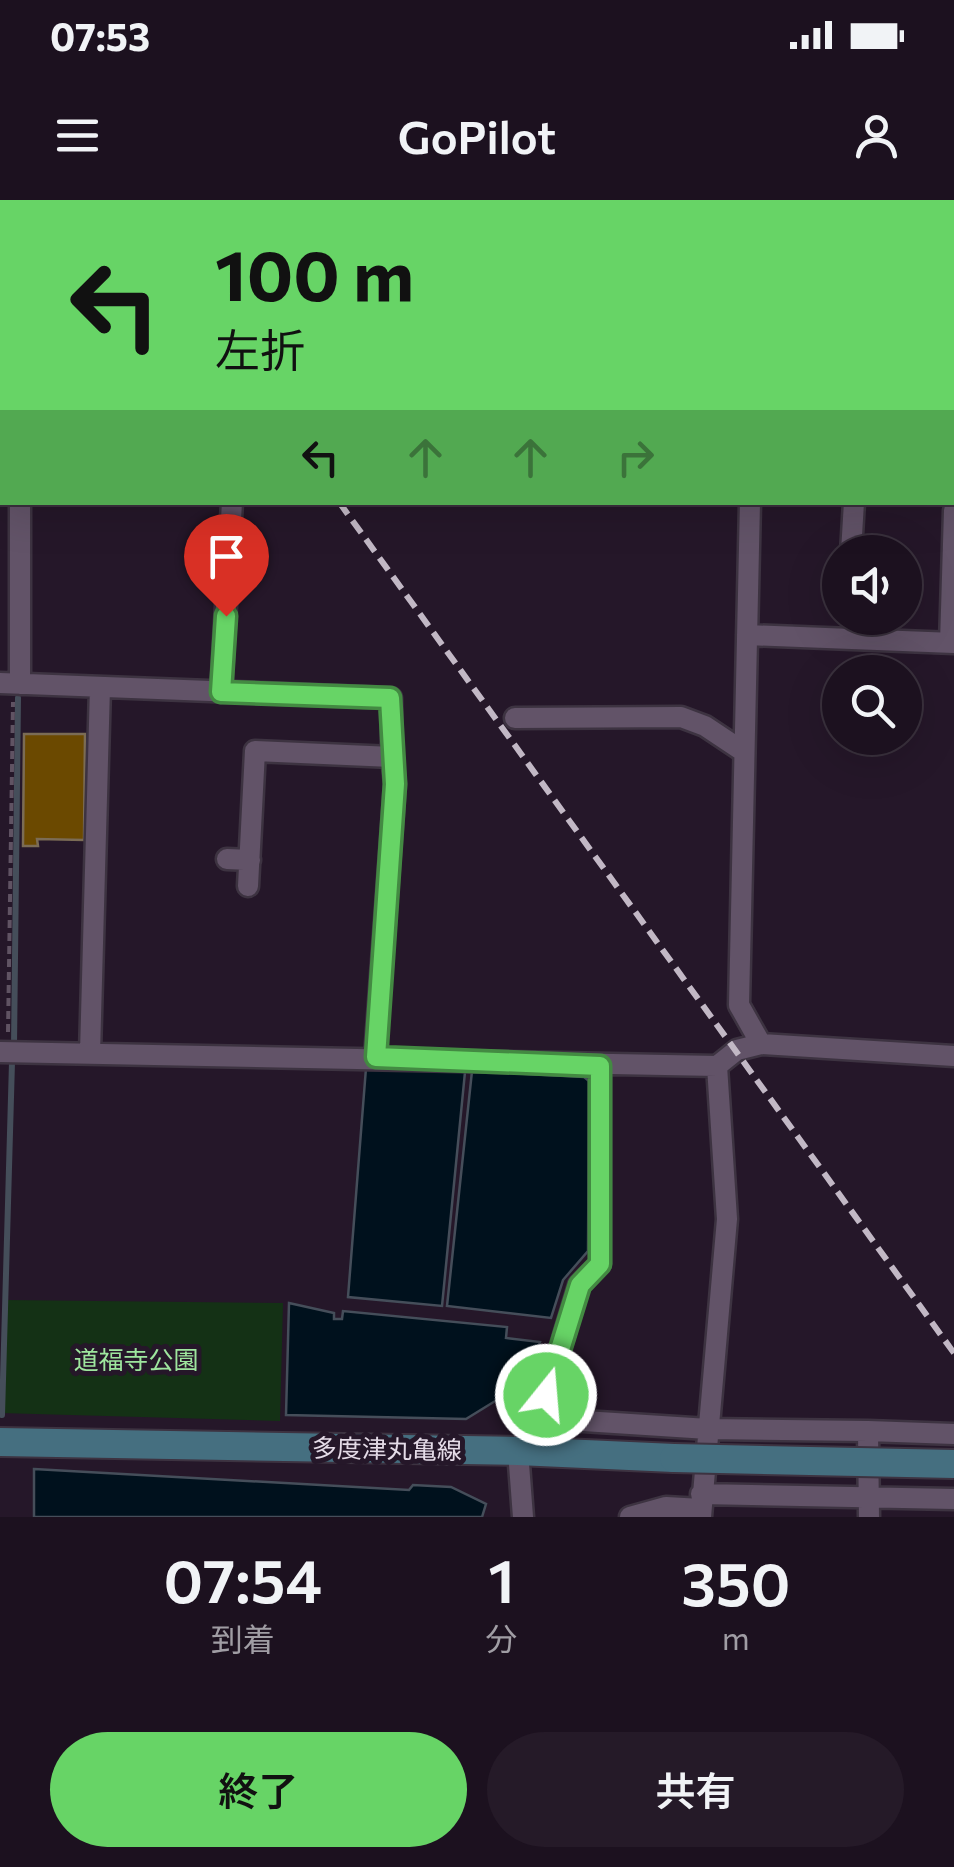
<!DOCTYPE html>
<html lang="ja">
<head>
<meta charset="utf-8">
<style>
	:root { --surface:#1c111f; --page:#251a28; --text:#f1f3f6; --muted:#a09da4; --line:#3a313d; --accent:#67d466 }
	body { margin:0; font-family:Commissioner,"Noto Sans JP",sans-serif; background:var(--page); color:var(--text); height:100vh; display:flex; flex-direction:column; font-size:38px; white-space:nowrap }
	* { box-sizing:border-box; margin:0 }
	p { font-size:32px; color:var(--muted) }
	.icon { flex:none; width:55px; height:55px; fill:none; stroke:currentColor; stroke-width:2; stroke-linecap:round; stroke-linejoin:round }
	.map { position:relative; height:1317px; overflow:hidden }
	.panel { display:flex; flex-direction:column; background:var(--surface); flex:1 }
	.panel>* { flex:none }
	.guide { position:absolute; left:0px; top:0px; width:955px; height:305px; box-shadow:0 10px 40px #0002,0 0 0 2px var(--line); background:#67d466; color:#111; overflow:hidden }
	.fabs { position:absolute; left:822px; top:335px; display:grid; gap:20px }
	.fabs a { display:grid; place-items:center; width:100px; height:100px; border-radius:50%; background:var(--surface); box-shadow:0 10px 40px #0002,0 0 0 2px var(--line); font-size:50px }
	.pin { position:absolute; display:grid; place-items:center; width:85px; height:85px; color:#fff; margin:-102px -42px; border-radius:50% 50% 50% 0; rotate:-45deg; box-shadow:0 0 10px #0007 }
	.pin .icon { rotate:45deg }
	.me { position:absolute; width:110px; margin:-55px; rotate:17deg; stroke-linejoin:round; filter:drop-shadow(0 0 8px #0008) }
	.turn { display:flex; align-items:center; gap:35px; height:210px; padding:0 50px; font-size:45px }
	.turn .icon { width:130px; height:130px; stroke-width:2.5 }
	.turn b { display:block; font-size:70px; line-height:85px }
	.lanes { display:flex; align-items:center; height:95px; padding:0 50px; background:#0003; justify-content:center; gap:50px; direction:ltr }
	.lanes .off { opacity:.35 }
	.eta { display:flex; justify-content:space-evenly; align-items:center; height:170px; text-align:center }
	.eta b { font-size:60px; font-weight:600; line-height:70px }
	.button { display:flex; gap:20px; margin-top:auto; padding:20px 50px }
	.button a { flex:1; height:115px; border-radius:60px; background:var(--accent); color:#111; font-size:40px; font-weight:600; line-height:115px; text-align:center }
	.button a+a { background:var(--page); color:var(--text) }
	.status { display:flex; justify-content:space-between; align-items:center; height:70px; padding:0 50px; background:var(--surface); direction:ltr }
	.status svg { height:28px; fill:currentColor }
	header { display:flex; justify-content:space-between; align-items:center; height:130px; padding:0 50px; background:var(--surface); font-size:45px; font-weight:600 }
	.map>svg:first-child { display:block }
</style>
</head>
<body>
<div class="status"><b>07:53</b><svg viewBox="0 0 49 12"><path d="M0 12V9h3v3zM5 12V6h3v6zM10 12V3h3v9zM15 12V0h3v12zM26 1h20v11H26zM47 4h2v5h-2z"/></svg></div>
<header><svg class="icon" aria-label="menu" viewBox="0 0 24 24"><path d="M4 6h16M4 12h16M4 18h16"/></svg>GoPilot<svg class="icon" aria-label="person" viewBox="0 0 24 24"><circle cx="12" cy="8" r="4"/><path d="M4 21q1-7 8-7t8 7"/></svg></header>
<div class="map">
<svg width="954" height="1317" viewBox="0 0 954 1317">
	<rect width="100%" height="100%" fill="#251729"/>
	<!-- green -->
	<path fill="#143115" d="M5,1100L283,1103L280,1221L0,1213Z"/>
	<!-- water -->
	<path fill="#00111d" stroke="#454e5a" stroke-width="2.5" d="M563,0H954V116L952,2H563Z
		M366,868L465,872L442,1106L348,1097Z
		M472,871L584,877L589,881L588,1051L563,1080L551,1118L447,1106Z
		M289,1103L334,1113V1119H342L343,1111L507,1127L506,1138L540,1142L526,1182L466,1219L286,1215Z
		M34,1269L409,1290L413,1285L451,1287L486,1304L482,1317H34Z"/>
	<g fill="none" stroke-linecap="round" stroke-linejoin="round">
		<!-- stream -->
		<path stroke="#454e5a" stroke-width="6" d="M14,846L18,498
			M2,1215L12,862"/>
	</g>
	<!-- building -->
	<path fill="#6b4900" stroke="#7b6c55" stroke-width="2.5" d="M24,534H85L84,640L37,639L38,646H23Z"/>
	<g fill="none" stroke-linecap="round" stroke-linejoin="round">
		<!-- minor casing -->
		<g stroke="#3d3341" stroke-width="25">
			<path id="minor" d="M502,2L503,0
				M952,260H954
				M20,302V484
				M750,302L739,805L761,844
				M851,352L854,302
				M747,435L954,443
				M950,443L954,311
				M0,483L391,498L392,557L255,551L248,686
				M221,492L232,302
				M515,518L681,517L705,526L744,552
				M227,659L250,660
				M0,852L717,866L737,850L761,844L954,856
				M90,853L100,487
				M375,857L395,584L392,557
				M868,1231L954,1234
				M524,1246L544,1229L568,1220L708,1229L868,1231L869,1317
				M701,1294L954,1299
				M523,1317L518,1251L546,1195L579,1085L600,1064V866
				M630,1317L666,1307L701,1309
				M701,1317L727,1019L717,866"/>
		</g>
		<!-- secondary casing -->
		<g stroke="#3d3341" stroke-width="32">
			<path id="secondary" d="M0,1242L518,1251L674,1258"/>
		</g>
		<!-- path -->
		<path stroke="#605363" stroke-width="4" stroke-dasharray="8 5" stroke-linecap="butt" d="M531,2V0
			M952,133H954
			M8,832L13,502"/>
		<!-- minor -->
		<use href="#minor" stroke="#625368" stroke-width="20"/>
		<!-- secondary -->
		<use href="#secondary" stroke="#456f80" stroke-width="28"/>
		<!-- rail -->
		<path stroke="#c2b8c5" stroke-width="6" stroke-dasharray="15 8" stroke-linecap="butt" d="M119,0L120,2
			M339,302L954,1153"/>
		<!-- secondary-bridge casing -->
		<g stroke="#3d3341" stroke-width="32" stroke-linecap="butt">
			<path id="secondary-bridge" d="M674,1258L954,1264"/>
		</g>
		<!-- secondary-bridge -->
		<use href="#secondary-bridge" stroke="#456f80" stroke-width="28"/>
	</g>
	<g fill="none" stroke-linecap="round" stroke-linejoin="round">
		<!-- route casing -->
		<g stroke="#438a42" stroke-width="25">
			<path id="route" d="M226,416L221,492L390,498L395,584L376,857L600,866V1064L580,1085L546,1195"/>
		</g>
		<!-- route -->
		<use href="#route" stroke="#67d466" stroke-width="18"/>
	</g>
	<g text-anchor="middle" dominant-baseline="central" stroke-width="10" stroke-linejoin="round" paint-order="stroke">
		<!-- park labels -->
		<g font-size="25" fill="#9ee69e" stroke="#251729">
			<text x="136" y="1159">道福寺公園</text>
		</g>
		<!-- street labels -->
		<g font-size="25" fill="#e5dce8" stroke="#251729">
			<text transform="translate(387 1248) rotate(1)">多度津丸亀線</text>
		</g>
	</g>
</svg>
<div class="fabs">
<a><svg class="icon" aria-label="sound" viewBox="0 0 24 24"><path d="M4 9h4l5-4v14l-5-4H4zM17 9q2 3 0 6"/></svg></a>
<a><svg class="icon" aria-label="search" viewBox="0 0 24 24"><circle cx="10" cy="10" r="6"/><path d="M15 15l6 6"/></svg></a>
</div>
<div class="pin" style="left:226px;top:416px;background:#d93025"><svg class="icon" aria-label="arrive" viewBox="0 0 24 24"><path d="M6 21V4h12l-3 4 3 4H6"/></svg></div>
<svg class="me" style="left:546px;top:1195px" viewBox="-20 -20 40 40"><circle r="17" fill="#67d466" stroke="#fff" stroke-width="3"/><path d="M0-11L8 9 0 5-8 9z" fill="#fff"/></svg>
<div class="guide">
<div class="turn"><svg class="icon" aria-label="left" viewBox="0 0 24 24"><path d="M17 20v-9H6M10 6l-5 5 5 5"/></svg><div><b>100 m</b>左折</div></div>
<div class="lanes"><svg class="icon" aria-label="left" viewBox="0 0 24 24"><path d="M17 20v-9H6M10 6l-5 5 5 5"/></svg><svg class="icon off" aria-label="ahead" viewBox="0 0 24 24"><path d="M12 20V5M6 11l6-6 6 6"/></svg><svg class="icon off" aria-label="ahead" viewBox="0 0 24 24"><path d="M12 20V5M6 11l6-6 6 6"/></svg><svg class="icon off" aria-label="right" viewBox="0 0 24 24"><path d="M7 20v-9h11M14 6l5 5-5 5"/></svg></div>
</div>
</div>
<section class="panel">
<div class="eta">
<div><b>07:54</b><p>到着</p></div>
<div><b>1</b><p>分</p></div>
<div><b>350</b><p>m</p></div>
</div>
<div class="button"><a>終了</a><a>共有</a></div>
</section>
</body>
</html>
